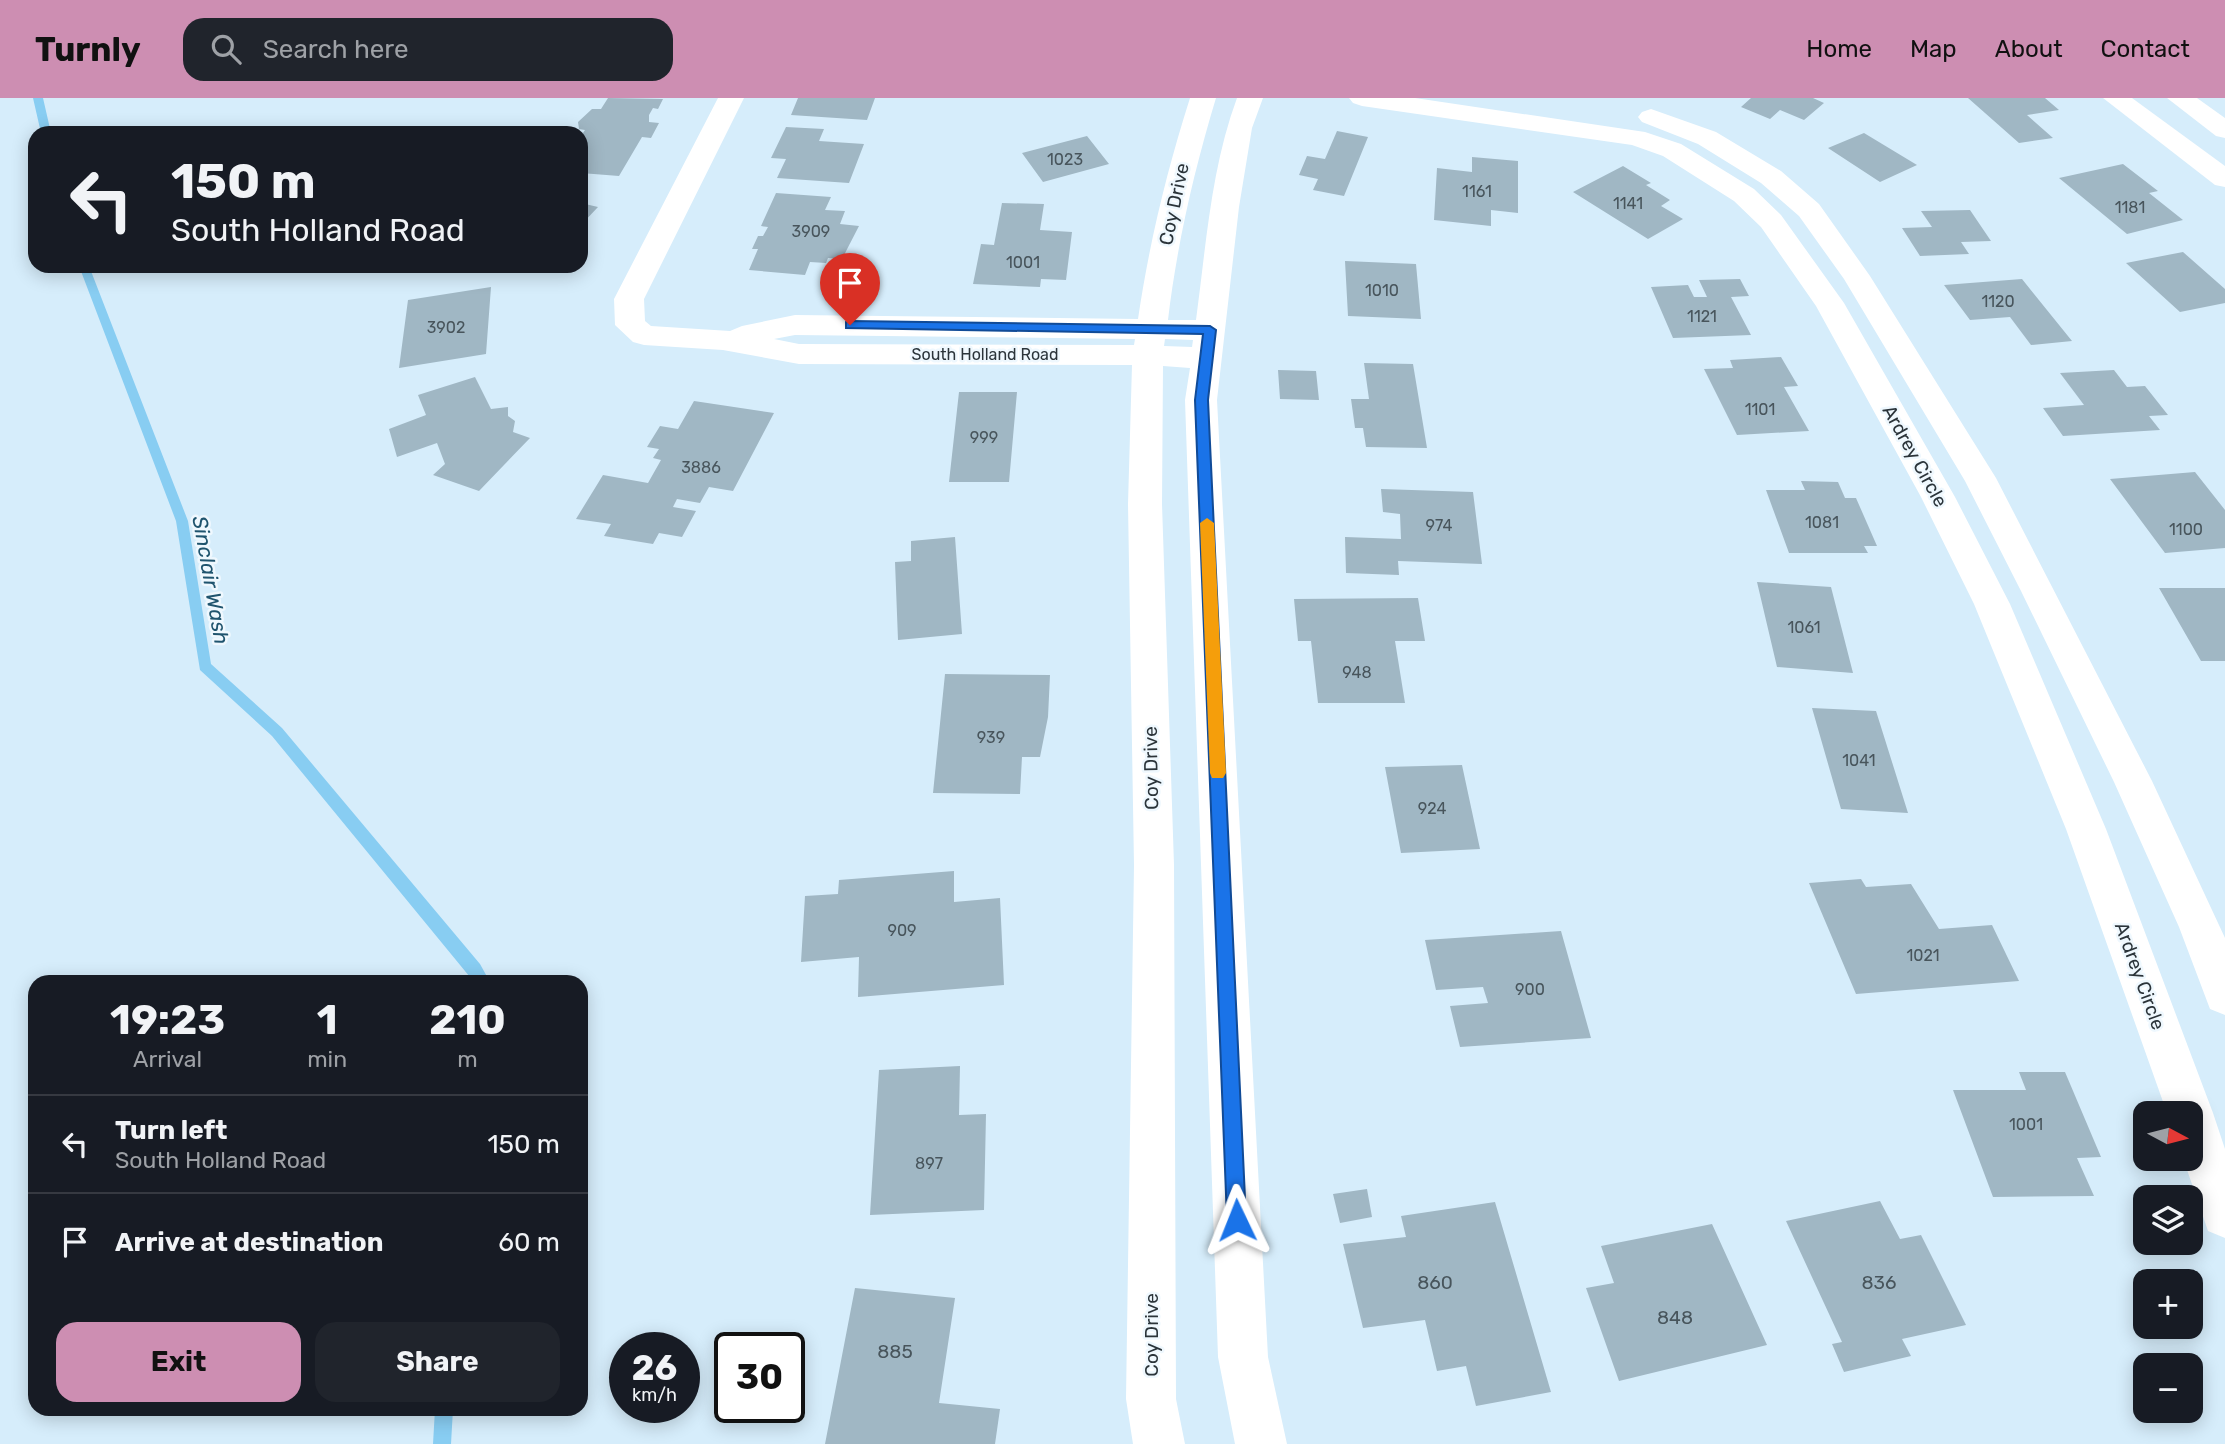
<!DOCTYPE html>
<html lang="en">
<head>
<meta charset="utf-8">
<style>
	:root { --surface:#171b24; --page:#20242c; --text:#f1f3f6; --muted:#9ea1a6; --line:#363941; --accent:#cd8eb2 }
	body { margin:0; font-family:Rubik,sans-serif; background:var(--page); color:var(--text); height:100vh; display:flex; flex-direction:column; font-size:26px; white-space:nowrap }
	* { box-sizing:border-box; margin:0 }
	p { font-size:23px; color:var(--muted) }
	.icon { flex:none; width:38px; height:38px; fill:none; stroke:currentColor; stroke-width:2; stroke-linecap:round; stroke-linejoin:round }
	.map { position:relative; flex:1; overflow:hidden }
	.panel { position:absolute; left:28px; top:877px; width:560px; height:441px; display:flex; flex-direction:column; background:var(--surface); border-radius:21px; box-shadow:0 4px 18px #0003 }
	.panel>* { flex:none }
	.hud { position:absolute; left:28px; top:28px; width:560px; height:147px; border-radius:21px; box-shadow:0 4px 18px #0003; background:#171b24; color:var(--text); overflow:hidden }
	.needle { width:46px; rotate:97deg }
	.controls { position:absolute; left:2133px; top:1003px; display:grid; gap:14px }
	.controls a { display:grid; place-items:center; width:70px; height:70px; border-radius:14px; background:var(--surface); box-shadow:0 4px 18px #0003; font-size:35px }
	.speed { position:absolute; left:609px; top:1234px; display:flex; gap:14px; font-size:35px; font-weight:700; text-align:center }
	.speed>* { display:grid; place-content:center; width:91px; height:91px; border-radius:50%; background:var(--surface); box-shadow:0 4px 18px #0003; line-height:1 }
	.speed small { font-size:18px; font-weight:400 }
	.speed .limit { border:4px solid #111; border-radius:10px; background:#fff; color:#111 }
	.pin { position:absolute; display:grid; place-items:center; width:60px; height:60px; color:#fff; margin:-72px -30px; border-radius:50% 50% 50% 0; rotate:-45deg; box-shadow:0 0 7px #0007 }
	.pin .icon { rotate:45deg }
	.me { position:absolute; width:77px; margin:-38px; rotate:358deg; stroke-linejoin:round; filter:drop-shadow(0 0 5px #0008) }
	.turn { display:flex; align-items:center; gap:24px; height:147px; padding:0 28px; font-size:32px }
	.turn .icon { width:91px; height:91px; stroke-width:2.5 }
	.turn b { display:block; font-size:49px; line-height:60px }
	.eta { display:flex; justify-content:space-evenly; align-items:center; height:119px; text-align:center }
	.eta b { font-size:42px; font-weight:700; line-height:49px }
	.primary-button { display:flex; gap:14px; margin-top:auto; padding:14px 28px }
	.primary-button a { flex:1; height:80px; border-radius:21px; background:var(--accent); color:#111; font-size:28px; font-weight:700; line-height:80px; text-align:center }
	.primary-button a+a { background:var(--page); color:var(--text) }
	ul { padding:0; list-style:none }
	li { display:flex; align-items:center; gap:21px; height:98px; padding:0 28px; border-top:2px solid var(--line) }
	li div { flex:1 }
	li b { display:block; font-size:26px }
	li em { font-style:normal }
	header { display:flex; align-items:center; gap:42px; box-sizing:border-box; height:98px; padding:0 35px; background:var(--accent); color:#111 }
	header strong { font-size:33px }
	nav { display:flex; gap:38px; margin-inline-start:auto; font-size:24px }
	.search { width:490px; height:63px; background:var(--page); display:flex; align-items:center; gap:18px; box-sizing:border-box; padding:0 24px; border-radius:21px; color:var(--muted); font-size:26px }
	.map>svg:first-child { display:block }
</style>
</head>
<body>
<header>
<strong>Turnly</strong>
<div class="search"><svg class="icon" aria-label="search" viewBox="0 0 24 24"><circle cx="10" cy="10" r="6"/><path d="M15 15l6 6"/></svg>Search here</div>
<nav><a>Home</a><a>Map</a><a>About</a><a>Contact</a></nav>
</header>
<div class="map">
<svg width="2225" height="1346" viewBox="0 0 2225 1346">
	<rect width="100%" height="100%" fill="#d6edfb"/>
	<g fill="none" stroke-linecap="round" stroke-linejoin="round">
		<!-- stream -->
		<path fill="#88cdf2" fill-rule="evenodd" d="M33,0H43L51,35H41Z
			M79,168H89L188,423L211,566L282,630L480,866L490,884H474L272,638L200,572L176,423Z
			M435,1311H453L451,1346H433Z"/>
	</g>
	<!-- building -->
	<path fill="#a0b7c4" d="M608,0L663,1L658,11L653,10L649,17V24L659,25L651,40L642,39L619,78L581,75V53L585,47H581V38L585,32L579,31L578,24L592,11H601Z
		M798,0H875L867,22L791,17Z
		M1751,0H1813L1824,5L1804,22L1780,12L1770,21L1741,9Z
		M1968,0H2045L2059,12L2027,17L2053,40L2019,45Z
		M786,29L824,31L819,43L864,46L849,85L777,80L786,61L771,60Z
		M1337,33L1368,39L1344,98L1313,92L1318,81L1299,77L1307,58L1325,61Z
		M1864,35L1917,67L1880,84L1828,50Z
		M1087,38L1109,66L1043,84L1022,55Z
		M1472,59L1518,63V115L1491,112V128L1434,122L1437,70L1472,74Z
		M2123,66L2158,93L2149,95L2183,122L2127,136L2059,80Z
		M1623,68L1651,85L1646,87L1670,102L1661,108L1683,121L1648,141L1573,94Z
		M776,95L831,99L825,112L845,113L840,126L859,128L842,161L828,160L826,165L810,164L805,177L749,172L758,151H752L758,138H763L768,129L761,128Z
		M581,105L598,109L581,127Z
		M1002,105L1044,106L1040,132L1072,134L1066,182L1041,181L1040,189L973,186L981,146L994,147Z
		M1970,112L1991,143L1961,144L1969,156L1920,158L1902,130L1932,129L1921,113Z
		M2183,154L2225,191V205L2180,214L2126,165Z
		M1345,163L1416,166L1421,221L1348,218Z
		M1740,181L1749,198L1731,199L1751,237L1673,240L1651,189L1688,187L1694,199H1707L1699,182Z
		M2022,181L2072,243L2031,247L2010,219L1970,222L1944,187Z
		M491,189L486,256L399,270L408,202Z
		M1781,259L1798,288L1784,289L1809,333L1737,337L1704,271L1733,270L1730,262Z
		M1364,265L1413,266L1427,350L1366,349L1363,330H1355L1351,301H1369Z
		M1278,272L1316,273L1319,302L1280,301Z
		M2114,272L2127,289L2145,288L2168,317L2149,318L2160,332L2063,338L2043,310L2084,307L2060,275Z
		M475,279L491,311L508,309V318L515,323L513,334L530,340L479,393L433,377L445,366L437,345L397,359L389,331L426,317L418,297Z
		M959,294H1017L1009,384H949Z
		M694,303L774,315L733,393L709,389L700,405L677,401L673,409L696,413L682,439L659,435L653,446L604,438L611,426L576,421L603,377L648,385L661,362L653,360L659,351L647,349L660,328L678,331Z
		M2195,374L2225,412V450L2165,455L2110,381Z
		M1801,383L1838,384L1845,400H1856L1877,448H1864L1868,455H1789L1766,392H1805Z
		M1381,391L1473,394L1482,466L1398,463L1399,477L1346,475L1345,439L1401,441L1400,416L1383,414Z
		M955,439L962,536L898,542L895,464L911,463V443Z
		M1757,484L1831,489L1853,575L1777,569Z
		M2159,490H2225V563H2201Z
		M1418,500L1425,543H1395L1405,605H1318L1311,543H1298L1294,501Z
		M945,576L1050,577L1048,619L1040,659H1022L1020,696L933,695Z
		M1812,610L1876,613L1908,715L1841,711Z
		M1462,667L1480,751L1401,755L1385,669Z
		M954,773V804L1000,800L1004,887L858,899L859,859L801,864L805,798L838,796L839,782Z
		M1861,781L1866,789L1911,786L1939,831L1992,827L2019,883L1856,896L1809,785Z
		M1561,833L1591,940L1460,949L1450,908L1488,905L1483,889L1436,892L1425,842Z
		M960,968L959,1017L986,1016L984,1112L870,1117L879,972Z
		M2019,974H2065L2101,1059L2077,1060L2094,1098L1993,1099L1953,992H2026Z
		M1367,1091L1372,1119L1340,1125L1333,1096Z
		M1880,1103L1900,1141L1921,1137L1966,1227L1902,1241L1911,1258L1844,1274L1832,1246L1842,1244L1786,1123Z
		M1495,1104L1551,1294L1476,1308L1466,1268L1437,1273L1425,1222L1363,1230L1343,1146L1406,1139L1401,1118Z
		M1712,1126L1767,1247L1619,1283L1586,1190L1614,1185L1601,1148Z
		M855,1190L955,1200L939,1305L1000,1311L995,1346H825Z"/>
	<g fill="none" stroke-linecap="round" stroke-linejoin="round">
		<!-- street -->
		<path fill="#fff" fill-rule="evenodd" d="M718,0H744L644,201L645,223L651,228L730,233L742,228L795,217L1138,221C1149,146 1167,72 1190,0H1216C1194,73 1177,146 1168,222H1196C1206,148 1211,70 1237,0H1263L1252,30L1239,109L1217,302L1268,1259L1287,1346H1235L1218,1259L1185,302L1190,270L1163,268L1162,406L1174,767L1176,1301L1185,1346H1133L1126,1301L1134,767L1128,406L1132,267L799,266L723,252L644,247L633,244L615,227L614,201ZM795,237L1135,241L1134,247L799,246L774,241ZM1165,241L1193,242L1192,249L1164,248Z
			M1349,0H1415L1645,34L1681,46L1754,91L1781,117L1844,205L1955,399L2010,506L2106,731L2213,1015L2225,1051V1140L2208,1133L2183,1060H2191V1015H2167L2066,731L1974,506L1921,399L1816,208L1761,129L1734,103L1663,58L1632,47L1362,8L1353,5Z
			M1651,11L1716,34L1781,73L1819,106L1870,178L1996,380L2152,683L2225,840V917L2210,911L2179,829L2114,684L2021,493L1965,383L1844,181L1799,118L1761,85L1698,46L1642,24L1638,19L1642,14Z"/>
		<!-- secondary -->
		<path fill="#fff" fill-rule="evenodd" d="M2103,0H2132L2225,68V89L2215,87Z
			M2167,0H2197L2225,20V40L2216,38Z"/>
	</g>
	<!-- route -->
	<path fill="#1a73e8" stroke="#114b97" stroke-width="2" d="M850,223L1210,228L1216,232L1208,302L1246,1122L1244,1129L1237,1132L1230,1129L1227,1122L1195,302L1203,236L846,230V224Z"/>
	<!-- slow -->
	<path fill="#f59e0b" d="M1207,420L1214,425L1226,675L1223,680H1212L1210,675L1200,425Z"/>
	<g text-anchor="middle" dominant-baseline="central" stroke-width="5" stroke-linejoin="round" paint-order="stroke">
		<!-- number labels -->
		<g font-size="16" fill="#48555c">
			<text x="1065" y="61">1023</text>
			<text x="1477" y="93">1161</text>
			<text x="1628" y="105">1141</text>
			<text x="2130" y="109">1181</text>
			<text x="811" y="133">3909</text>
			<text x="1023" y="164">1001</text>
			<text x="1382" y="192">1010</text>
			<text x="1998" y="203">1120</text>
			<text x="1702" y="218">1121</text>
			<text x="446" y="229">3902</text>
			<text x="1760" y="311">1101</text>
			<text x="984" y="339">999</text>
			<text x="701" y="369">3886</text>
			<text x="1822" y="424">1081</text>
			<text x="1439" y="427">974</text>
			<text x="2186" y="431">1100</text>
			<text x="1804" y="529">1061</text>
			<text x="1357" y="574">948</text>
			<text x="991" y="639">939</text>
			<text x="1859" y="662">1041</text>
			<text x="1432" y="710">924</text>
			<text x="902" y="832">909</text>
			<text x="1923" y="857">1021</text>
			<text x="1530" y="891">900</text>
			<text x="2026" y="1026">1001</text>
			<text x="929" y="1065">897</text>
		</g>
		<!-- far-street labels -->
		<g font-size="16" fill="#2b343a" stroke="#eff8fe">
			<text x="985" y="256">South Holland Road</text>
		</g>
		<!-- street labels -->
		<g font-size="19" fill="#2b343a" stroke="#eff8fe">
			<text transform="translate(1174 106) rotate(-78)">Coy Drive</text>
			<text transform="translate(1915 358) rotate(61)">Ardrey Circle</text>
			<text transform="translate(1151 670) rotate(-91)">Coy Drive</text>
			<text transform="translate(2140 878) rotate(70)">Ardrey Circle</text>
			<text transform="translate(1151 1237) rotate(-90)">Coy Drive</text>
		</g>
		<!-- near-number labels -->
		<g font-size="19" fill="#48555c">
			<text x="1435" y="1184">860</text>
			<text x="1879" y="1184">836</text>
			<text x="1675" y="1219">848</text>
			<text x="895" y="1253">885</text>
		</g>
		<!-- water labels -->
		<g font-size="21" font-style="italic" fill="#1f546e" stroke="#eff8fe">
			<text transform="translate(211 482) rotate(80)">Sinclair Wash</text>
		</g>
	</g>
</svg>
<div class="controls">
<a><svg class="needle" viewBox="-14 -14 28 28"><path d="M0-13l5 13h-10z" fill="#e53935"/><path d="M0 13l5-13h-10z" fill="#9ea1a6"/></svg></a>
<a><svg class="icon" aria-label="layers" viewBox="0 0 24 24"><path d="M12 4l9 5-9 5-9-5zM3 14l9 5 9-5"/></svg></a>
<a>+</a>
<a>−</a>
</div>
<div class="speed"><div>26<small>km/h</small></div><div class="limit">30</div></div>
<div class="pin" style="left:850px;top:227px;background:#d93025"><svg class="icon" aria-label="arrive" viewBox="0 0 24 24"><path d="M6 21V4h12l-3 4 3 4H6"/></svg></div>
<svg class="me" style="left:1237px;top:1122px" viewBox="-20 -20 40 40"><path d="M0-17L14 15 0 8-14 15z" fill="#1a73e8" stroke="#fff" stroke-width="4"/></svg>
<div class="hud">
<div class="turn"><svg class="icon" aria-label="left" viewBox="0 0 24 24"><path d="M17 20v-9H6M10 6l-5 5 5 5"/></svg><div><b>150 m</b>South Holland Road</div></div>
</div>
<section class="panel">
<div class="eta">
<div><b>19:23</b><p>Arrival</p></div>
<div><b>1</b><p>min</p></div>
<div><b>210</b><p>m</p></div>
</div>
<ul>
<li><svg class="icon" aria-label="left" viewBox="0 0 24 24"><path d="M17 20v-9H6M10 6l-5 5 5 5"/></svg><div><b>Turn left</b><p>South Holland Road</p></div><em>150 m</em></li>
<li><svg class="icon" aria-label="arrive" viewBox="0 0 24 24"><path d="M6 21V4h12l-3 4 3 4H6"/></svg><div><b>Arrive at destination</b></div><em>60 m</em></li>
</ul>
<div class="primary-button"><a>Exit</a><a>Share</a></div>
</section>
</div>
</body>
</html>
